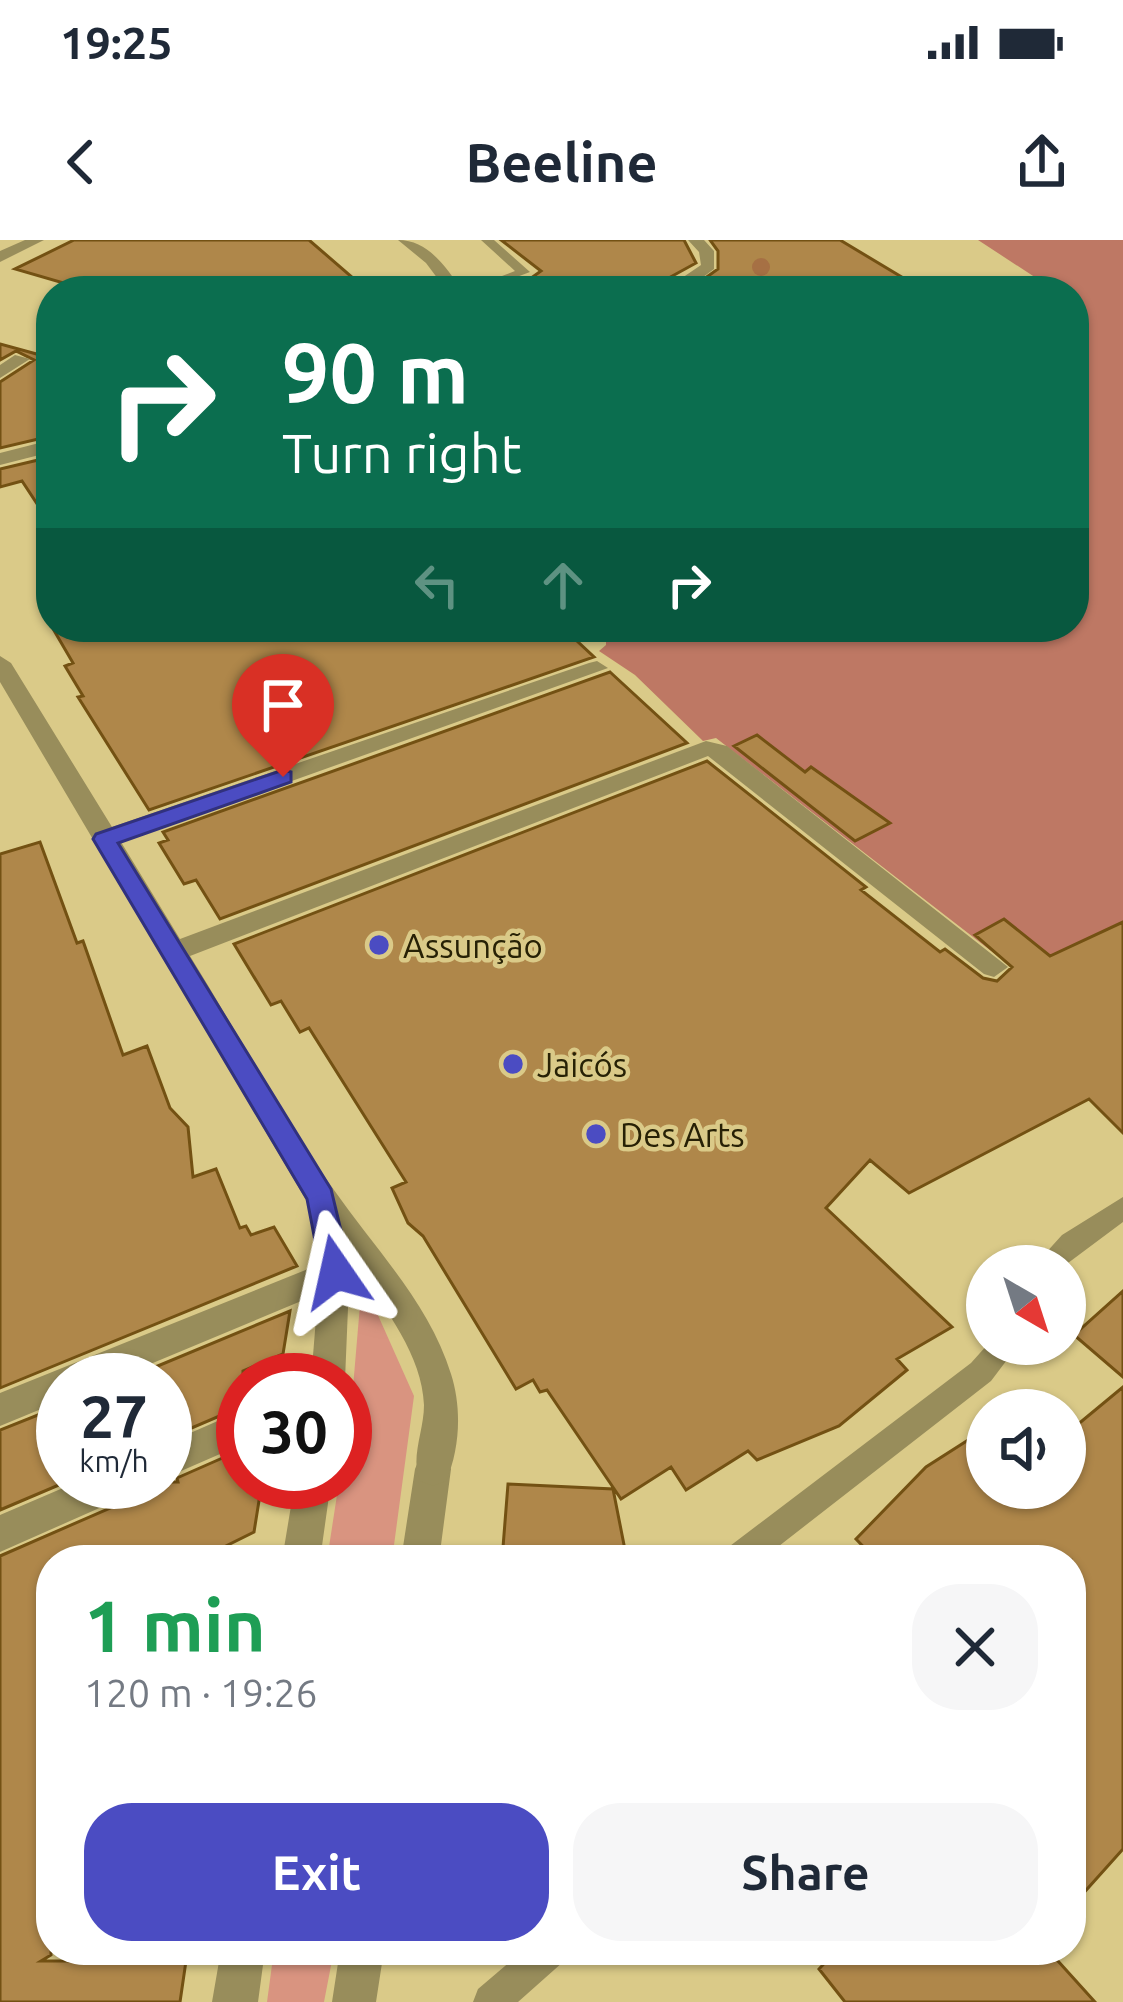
<!DOCTYPE html>
<html lang="en">
<head>
<meta charset="utf-8">
<style>
	:root { --surface:#fff; --page:#f6f6f7; --text:#1f2937; --muted:#747a83; --accent:#4b4cc2 }
	body { margin:0; font-family:Ubuntu,sans-serif; background:var(--page); color:var(--text); height:100vh; display:flex; flex-direction:column; font-size:45px; white-space:nowrap }
	* { box-sizing:border-box; margin:0 }
	p { font-size:39px; color:var(--muted) }
	.icon { flex:none; width:66px; height:66px; fill:none; stroke:currentColor; stroke-width:2; stroke-linecap:round; stroke-linejoin:round }
	.map { position:relative; flex:1; overflow:hidden }
	.sheet { position:absolute; left:36px; top:1305px; width:1050px; height:420px; display:flex; flex-direction:column; background:var(--surface); border-radius:48px; box-shadow:0 3px 9px #0004 }
	.sheet>* { flex:none }
	.guide { position:absolute; left:36px; top:36px; width:1053px; height:366px; border-radius:48px; box-shadow:0 3px 9px #0004; background:#0b6e4f; color:#fff; overflow:hidden }
	.needle { width:78px; rotate:141deg }
	.tools { position:absolute; left:966px; top:1005px; display:grid; gap:24px }
	.tools a { display:grid; place-items:center; width:120px; height:120px; border-radius:50%; background:var(--surface); box-shadow:0 3px 9px #0004; font-size:60px }
	.speed { position:absolute; left:36px; top:1113px; display:flex; gap:24px; font-size:60px; font-weight:700; text-align:center }
	.speed>* { display:grid; place-content:center; width:156px; height:156px; border-radius:50%; background:var(--surface); box-shadow:0 3px 9px #0004; line-height:1 }
	.speed small { font-size:30px; font-weight:400 }
	.speed .limit { border:18px solid #d22; background:#fff; color:#111 }
	.pin { position:absolute; display:grid; place-items:center; width:102px; height:102px; color:#fff; margin:-123px -51px; border-radius:50% 50% 50% 0; rotate:-45deg; box-shadow:0 0 12px #0007 }
	.pin .icon { rotate:45deg }
	.me { position:absolute; width:132px; margin:-66px; rotate:349deg; stroke-linejoin:round; filter:drop-shadow(0 0 9px #0008) }
	.turn { display:flex; align-items:center; gap:42px; height:252px; padding:0 48px; font-size:54px }
	.turn .icon { width:156px; height:156px; stroke-width:2.5 }
	.turn b { display:block; font-size:84px; line-height:102px }
	.lanes { display:flex; align-items:center; height:114px; padding:0 48px; background:#0003; justify-content:center; gap:60px; direction:ltr }
	.lanes .off { opacity:.35 }
	.round { display:grid; place-items:center; flex:none; width:126px; height:126px; border-radius:48px; background:var(--page) }
	.headline { display:flex; align-items:center; justify-content:space-between; height:204px; padding:0 48px }
	h1 { font-size:72px; font-weight:600; line-height:90px; color:#1e9e55 }
	.primary-button { display:flex; gap:24px; margin-top:auto; padding:24px 48px }
	.primary-button a { flex:1; height:138px; border-radius:48px; background:var(--accent); color:#fff; font-size:48px; font-weight:600; line-height:138px; text-align:center }
	.primary-button a+a { background:var(--page); color:var(--text) }
	.status { display:flex; justify-content:space-between; align-items:center; height:84px; padding:0 60px; background:var(--surface); direction:ltr }
	.status svg { height:33px; fill:currentColor }
	header { display:flex; justify-content:space-between; align-items:center; height:156px; padding:0 48px; background:var(--surface); font-size:54px; font-weight:600 }
	.map>svg:first-child { display:block }
</style>
</head>
<body>
<div class="status"><b>19:25</b><svg viewBox="0 0 49 12"><path d="M0 12V9h3v3zM5 12V6h3v6zM10 12V3h3v9zM15 12V0h3v12zM26 1h20v11H26zM47 4h2v5h-2z"/></svg></div>
<header><svg class="icon" aria-label="back" viewBox="0 0 24 24"><path d="M15 5l-7 7 7 7"/></svg>Beeline<svg class="icon" aria-label="share" viewBox="0 0 24 24"><path d="M12 15V3M7 8l5-5 5 5M5 13v7h14v-7"/></svg></header>
<div class="map">
<svg width="1123" height="1762" viewBox="0 0 1123 1762">
	<rect width="100%" height="100%" fill="#daca88"/>
	<!-- green -->
	<path fill="#d99480" d="M361,1053L373,1064L414,1156L392,1320H327L339,1242H345Z
		M274,1710H334L324,1762H267Z"/>
	<!-- forest -->
	<path fill="#be7864" d="M978,0H1123V682L1017,731L716,498L703,501L635,435L599,411L606,405V387H1074V51H1056Z"/>
	<!-- building -->
	<path fill="#af874a" stroke="#735113" stroke-width="3" d="M74,0H309L368,51H91L15,29Z
		M501,0H684L696,23L645,51H630L629,41L589,51H513L541,31Z
		M710,0H840L925,51H687L718,29V11Z
		M0,104L51,118V196L0,208V142L34,120L16,111L0,120Z
		M51,217V285L22,241L0,247V229Z
		M52,387H562L594,417L149,570L78,457L83,456L65,426L73,423Z
		M610,432L687,503L220,679L196,640L184,644L159,603L168,600L163,592Z
		M757,495L805,532L811,527L890,583L855,601L734,506Z
		M707,521L866,647L861,650L940,712L945,709L983,738L997,741L1012,727L975,695L1004,679L1050,716L1123,682V893L1089,859L909,953L870,920L826,968L952,1087L897,1119L907,1130L839,1186L757,1220L748,1211L686,1250L671,1227L621,1259L547,1150L540,1152L533,1140L516,1149L423,996L408,983L392,948L406,942L309,788L300,792L281,761L271,765L234,704Z
		M40,602L77,703L83,701L123,815L147,806L170,868L188,887L193,937L216,929L240,988L246,986L251,995L274,987L297,1026L0,1148V614Z
		M1123,1051V1137L1074,1095Z
		M290,1071L283,1114L243,1131V1166L166,1199L165,1140H124Z
		M1123,1147V1609L1071,1667V1320H876L856,1299L926,1227L987,1188V1248H1065V1195Z
		M63,1165L66,1242L0,1270V1190Z
		M243,1209V1242H262L254,1292L226,1306L231,1320H51V1715L41,1721H186L180,1762H0V1316L133,1258L140,1242H178L177,1238Z
		M508,1244L613,1249L627,1320H502Z
		M837,1710H1048L1095,1762H845L819,1729Z"/>
	<g fill="none" stroke-linecap="round" stroke-linejoin="round">
		<!-- service -->
		<path fill="#988d5b" fill-rule="evenodd" d="M481,0H494L530,32L480,51H462L515,31Z
			M1123,957V982L1064,1026H1034L1062,995Z
			M988,1104H1019L991,1141L761,1320H722L726,1309L971,1123Z
			M524,1710H569L563,1722L518,1762H473L478,1749Z"/>
		<!-- pedestrian -->
		<path fill="#988d5b" fill-rule="evenodd" d="M433,1212L446,1217L451,1229L439,1320H401L415,1229L420,1217Z
			M340,1710H384L376,1762H332Z"/>
		<!-- minor -->
		<path fill="#988d5b" fill-rule="evenodd" d="M25,0H44L0,22V11Z
			M398,0C429,0 446,28 463,51H447L426,23Z
			M688,0H704L714,11V29L691,46L649,51L679,40L701,25L699,12Z
			M15,115L30,119L0,138V125Z
			M51,200V212L0,225V213Z
			M0,416L11,423L112,587L589,423L597,421L608,428L121,602L180,699L706,501L727,506L1008,727L994,737L984,734L708,516L190,716C238,793 281,876 334,950C375,1009 429,1063 451,1134C462,1168 460,1209 446,1241L433,1246L420,1241C410,1218 424,1191 424,1165C422,1112 380,1061 350,1020L345,1140H311L318,1054L112,1140H63V1160L0,1186V1153L318,1025L309,965L0,442Z
			M243,1170V1204L165,1238V1204Z
			M77,1242H136L131,1254L0,1312V1275Z
			M295,1242H331L320,1320H282Z
			M221,1710H265L258,1762H212Z"/>
	</g>
	<!-- trees -->
	<circle fill="#a67044" cx="761" cy="27" r="9"/>
	<!-- route -->
	<path fill="#4b4cc2" stroke="#31317e" stroke-width="3" d="M283,530L291,532V542L118,603L331,949L351,1032L346,1041L336,1045L325,1041L321,1032L307,959L93,599L96,594Z"/>
	<!-- markers -->
	<g fill="#4b4cc2" stroke="#daca88" stroke-width="4.5">
		<circle cx="379" cy="705" r="12"/>
		<circle cx="513" cy="824" r="12"/>
		<circle cx="596" cy="894" r="12"/>
	</g>
	<g text-anchor="middle" dominant-baseline="central" stroke-width="9" stroke-linejoin="round" paint-order="stroke">
		<!-- poi labels -->
		<g font-size="33" fill="#272105" stroke="#daca88" text-anchor="start">
			<text x="403" y="705">Assunção</text>
			<text x="537" y="824">Jaicós</text>
			<text x="620" y="894">Des Arts</text>
		</g>
	</g>
</svg>
<div class="tools">
<a><svg class="needle" viewBox="-14 -14 28 28"><path d="M0-13l5 13h-10z" fill="#e53935"/><path d="M0 13l5-13h-10z" fill="#747a83"/></svg></a>
<a><svg class="icon" aria-label="sound" viewBox="0 0 24 24"><path d="M4 9h4l5-4v14l-5-4H4zM17 9q2 3 0 6"/></svg></a>
</div>
<div class="speed"><div>27<small>km/h</small></div><div class="limit">30</div></div>
<div class="pin" style="left:283px;top:537px;background:#d93025"><svg class="icon" aria-label="arrive" viewBox="0 0 24 24"><path d="M6 21V4h12l-3 4 3 4H6"/></svg></div>
<svg class="me" style="left:336px;top:1032px" viewBox="-20 -20 40 40"><path d="M0-17L14 15 0 8-14 15z" fill="#4b4cc2" stroke="#fff" stroke-width="4"/></svg>
<div class="guide">
<div class="turn"><svg class="icon" aria-label="right" viewBox="0 0 24 24"><path d="M7 20v-9h11M14 6l5 5-5 5"/></svg><div><b>90 m</b>Turn right</div></div>
<div class="lanes"><svg class="icon off" aria-label="left" viewBox="0 0 24 24"><path d="M17 20v-9H6M10 6l-5 5 5 5"/></svg><svg class="icon off" aria-label="ahead" viewBox="0 0 24 24"><path d="M12 20V5M6 11l6-6 6 6"/></svg><svg class="icon" aria-label="right" viewBox="0 0 24 24"><path d="M7 20v-9h11M14 6l5 5-5 5"/></svg></div>
</div>
<section class="sheet">
<div class="headline"><div><h1>1 min</h1><p>120 m · 19:26</p></div><a class="round"><svg class="icon" aria-label="close" viewBox="0 0 24 24"><path d="M6 6l12 12M18 6L6 18"/></svg></a></div>
<div class="primary-button"><a>Exit</a><a>Share</a></div>
</section>
</div>
</body>
</html>
